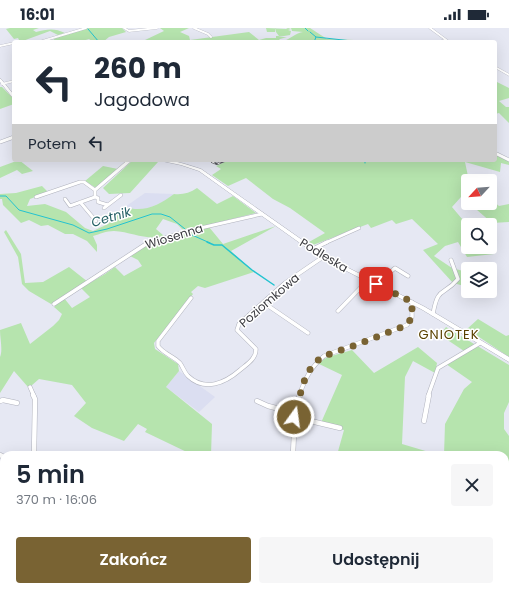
<!DOCTYPE html>
<html lang="pl">
<head>
<meta charset="utf-8">
<style>
	:root { --surface:#fff; --page:#f6f6f7; --text:#1f2937; --muted:#747a83; --accent:#796333 }
	body { margin:0; font-family:Poppins,sans-serif; background:var(--page); color:var(--text); height:100vh; display:flex; flex-direction:column; font-size:15px; white-space:nowrap }
	* { box-sizing:border-box; margin:0 }
	p { font-size:13px; color:var(--muted) }
	.icon { flex:none; width:22px; height:22px; fill:none; stroke:currentColor; stroke-width:2; stroke-linecap:round; stroke-linejoin:round }
	.map { position:relative; flex:1; overflow:hidden }
	.side { position:absolute; left:0px; top:423px; width:509px; height:140px; display:flex; flex-direction:column; background:var(--surface); border-radius:12px 12px 0 0; box-shadow:0 4px 16px #0002 }
	.side>* { flex:none }
	.top-card { position:absolute; left:12px; top:12px; width:485px; height:122px; border-radius:4px; box-shadow:0 4px 16px #0002; background:#fff; color:var(--text); overflow:hidden }
	.needle { width:26px; rotate:244deg }
	.buttons { position:absolute; left:461px; top:146px; display:grid; gap:8px }
	.buttons a { display:grid; place-items:center; width:36px; height:36px; border-radius:4px; background:var(--surface); box-shadow:0 4px 16px #0002; font-size:20px }
	.pin { position:absolute; display:grid; place-items:center; width:34px; height:34px; color:#fff; margin:-17px; border-radius:8px; box-shadow:0 2px 6px #0006 }
	.me { position:absolute; width:44px; margin:-22px; rotate:14deg; stroke-linejoin:round; filter:drop-shadow(0 0 3px #0008) }
	.turn { display:flex; align-items:center; gap:14px; height:84px; padding:0 16px; font-size:18px }
	.turn .icon { width:52px; height:52px; stroke-width:2.5 }
	.turn b { display:block; font-size:28px; line-height:34px }
	.then { display:flex; align-items:center; height:38px; padding:0 16px; background:#0003; gap:8px; font-size:15px }
	.round { display:grid; place-items:center; flex:none; width:42px; height:42px; border-radius:4px; background:var(--page) }
	.head { display:flex; align-items:center; justify-content:space-between; height:68px; padding:0 16px }
	h1 { font-size:24px; font-weight:600; line-height:30px }
	.primary-button { display:flex; gap:8px; margin-top:auto; padding:8px 16px }
	.primary-button a { flex:1; height:46px; border-radius:4px; background:var(--accent); color:#fff; font-size:16px; font-weight:600; line-height:46px; text-align:center }
	.primary-button a+a { background:var(--page); color:var(--text) }
	.status { display:flex; justify-content:space-between; align-items:center; height:28px; padding:0 20px; background:var(--surface); direction:ltr }
	.status svg { height:11px; fill:currentColor }
	.map>svg:first-child { display:block }
</style>
</head>
<body>
<div class="status"><b>16:01</b><svg viewBox="0 0 49 12"><path d="M0 12V9h3v3zM5 12V6h3v6zM10 12V3h3v9zM15 12V0h3v12zM26 1h20v11H26zM47 4h2v5h-2z"/></svg></div>
<div class="map">
<svg width="509" height="563" viewBox="0 0 509 563">
	<rect width="100%" height="100%" fill="#e6e8f3"/>
	<!-- built -->
	<path fill="#dbdef1" d="M145,165L174,166L163,174L146,181L135,182L125,179Z
		M179,343L215,369L199,384L166,359Z"/>
	<!-- green -->
	<path fill="#b6e4ae" d="M10,0H39L33,2L36,4C47,1 55,0 65,5L58,7L50,3L20,14L18,10L14,11L6,1Z
		M89,0H122L126,4L109,9L103,14H93L89,11C79,14 61,18 53,11Z
		M160,0H189L180,4L189,8L190,12L249,4L259,12L266,10H276V8H279L276,4V0L275,4H267L266,0L286,1L288,0L291,1L288,2L291,3L290,7L278,9H287L280,11L277,14H148L145,12L164,3Z
		M291,0H310L327,11L354,12L365,14H282C290,11 296,5 303,4L292,3Z
		M495,53L509,60V70L499,73L506,79H509V95L499,85L495,86Z
		M0,59H2L14,71V76L0,81Z
		M495,126L509,132V137L501,135L500,144L465,134L469,153L468,174L461,169L452,179L468,198V219H490L494,226L467,229L458,214L445,218L434,228L452,240L467,244L468,259L453,255L423,222L438,216L412,191L396,196L392,192L371,200L368,196L313,217L309,214L325,205L290,180L273,171L246,150L228,158L212,147L221,141L216,138L229,132H495Z
		M19,132L33,143L22,146L17,142L0,150V139Z
		M133,132L158,134L130,165L109,166L103,160Z
		M103,138L118,141L96,160L85,153Z
		M42,158L48,164L30,171L27,178L45,176L66,184L85,200L93,203L108,196L125,179C144,185 159,177 174,166C182,167 190,165 197,160L217,176L233,168L256,185L184,203L177,196L163,191L156,201L164,208C147,213 132,204 114,203C106,203 100,206 93,208L97,217V224L87,213L73,206H65L48,197L41,198L29,192L21,195L3,177L2,171H0V166L16,165Z
		M490,173H493L499,178L509,176V194L492,195L469,175H490Z
		M276,198L231,223L254,244L205,260L198,258L191,264L193,266L154,315L155,321L178,336L179,343L166,359L212,396L211,427H193L145,404L147,401L138,396L124,413L92,400L74,388L86,375L72,357L39,351L31,358L30,357L28,359L14,343L0,365V329C3,322 0,311 0,302L21,295L30,316L53,298L59,292L62,286L54,279L64,270L72,280L90,269L81,260L105,246L115,239L124,248L142,238L138,232L130,228L151,215L186,204L209,199L223,216Z
		M6,202L21,226L25,255L43,254L69,239L88,254L51,276L29,263L22,256L18,229L4,204Z
		M478,291L506,308L509,307V329L467,301Z
		M446,299L509,337V374L504,385V401L509,408V563H489L488,559H505V427H444L445,396L464,361L472,354L446,336L467,325L440,307Z
		M418,319L437,335L435,345L413,333L405,349L402,416L439,427H337L344,402L320,397L342,347L317,335L328,329L352,322L374,345Z
		M0,476L4,477V543L0,548Z"/>
	<g fill="none" stroke-linecap="round" stroke-linejoin="round">
		<!-- stream-far1 -->
		<path stroke="#23c3d0" stroke-width="1" d="M305,0L308,3
			M88,1L99,14
			M310,4L316,9L314,14
			M316,9L361,14
			M365,132V135
			M0,168H6L19,182L73,197L89,205L107,201L152,186H161L170,189L185,201
			M192,207L210,215"/>
		<!-- stream -->
		<path stroke="#23c3d0" stroke-width="1.5" d="M207,214L214,217H222L252,242L274,257"/>
		<!-- street-far3 casing -->
		<g stroke="#b0b2bd" stroke-width="2.5">
			<path id="street-far3" d="M124,0L129,3L157,0
				M194,0L208,6L211,9
				M430,0L449,14
				M39,14L86,0
				M438,14L446,12
				M0,18L14,15
				M495,39L509,47
				M2,56L14,53"/>
		</g>
		<!-- street-far2 casing -->
		<g stroke="#b0b2bd" stroke-width="4">
			<path id="street-far2" d="M0,114L14,109
				M495,125L509,132
				M36,169L80,154H84L95,162
				M95,169L98,170V174L108,177
				M65,171L70,178L95,169V162L130,132
				M80,174L96,193
				M104,180L121,167
				M149,215L183,204L262,186
				M325,215L359,200"/>
		</g>
		<!-- street-far1 casing -->
		<g stroke="#b0b2bd" stroke-width="4.5">
			<path id="street-far1" d="M313,221L327,214
				M376,256L395,240L408,248
				M191,270L158,313V318C164,326 173,328 180,335C183,339 184,344 188,348C205,364 225,355 240,342C247,336 256,331 256,321L237,302L239,296L285,255L323,229
				M264,275L308,305
				M54,276L146,216L152,214
				M338,283L368,252
				M433,286C438,257 443,269 458,251L451,232
				M30,359L34,368
				M299,368C305,351 310,340 324,328L407,297L412,289V274
				M428,368L438,340L480,315"/>
		</g>
		<!-- street casing -->
		<g stroke="#b0b2bd" stroke-width="5.5">
			<path id="street" d="M33,367L35,371L34,427
				M0,373L3,372L17,375
				M257,373L268,378L295,385
				M294,389L340,400
				M424,393L429,367
				M0,427L4,429
				M293,427L295,382L300,367
				M0,473L4,474
				M185,559L190,563
				M280,559L283,563
				M334,559V563
				M153,563L155,559
				M225,563L228,559"/>
		</g>
		<!-- secondary casing -->
		<g stroke="#b0b2bd" stroke-width="1">
			<path id="secondary" d="M0,51H1L14,67V70H13L0,54Z
				M160,132C175,132 188,137 201,141L325,228L425,279L509,329V334L421,281L321,230L199,143L181,137L162,133Z"/>
		</g>
		<!-- street-far3 -->
		<use href="#street-far3" stroke="#fff" stroke-width="2"/>
		<!-- street-far2 -->
		<use href="#street-far2" stroke="#fff" stroke-width="3"/>
		<!-- street-far1 -->
		<use href="#street-far1" stroke="#fff" stroke-width="3.5"/>
		<!-- street -->
		<use href="#street" stroke="#fff" stroke-width="4.5"/>
		<!-- secondary -->
		<use href="#secondary" fill="#fff" fill-rule="evenodd"/>
		<!-- rail casing -->
		<g stroke="#5a5b61" stroke-width="2">
			<path id="rail" d="M212,134L217,136L227,132"/>
		</g>
		<!-- rail -->
		<use href="#rail" stroke="#fff" stroke-width="1" stroke-dasharray="3" stroke-linecap="butt"/>
	</g>
	<g fill="none" stroke-linecap="round" stroke-linejoin="round">
		<!-- route -->
		<path stroke="#796333" stroke-width="7" stroke-dasharray="0 12.6" d="M294,389L303,356L308,344L317,333L324,328L356,317L407,297L412,289V274L376,256"/>
	</g>
	<g text-anchor="middle" dominant-baseline="central" stroke-width="3" stroke-linejoin="round" paint-order="stroke">
		<!-- street labels -->
		<g font-size="12" fill="#3b3b40" stroke="#fff">
			<text transform="translate(174 208) rotate(-17)">Wiosenna</text>
			<text transform="translate(324 227) rotate(31)">Podleska</text>
			<text transform="translate(269 272) rotate(-41)">Poziomkowa</text>
		</g>
		<!-- water labels -->
		<g font-size="13" font-style="italic" fill="#256066" stroke="#fff">
			<text transform="translate(111 189) rotate(-17)">Cetnik</text>
		</g>
		<!-- neighbourhood labels -->
		<g font-size="13" letter-spacing="1" fill="#5a4201" stroke="#fff">
			<text x="449" y="306">GNIOTEK</text>
		</g>
	</g>
</svg>
<div class="buttons">
<a><svg class="needle" viewBox="-14 -14 28 28"><path d="M0-13l5 13h-10z" fill="#e53935"/><path d="M0 13l5-13h-10z" fill="#747a83"/></svg></a>
<a><svg class="icon" aria-label="search" viewBox="0 0 24 24"><circle cx="10" cy="10" r="6"/><path d="M15 15l6 6"/></svg></a>
<a><svg class="icon" aria-label="layers" viewBox="0 0 24 24"><path d="M12 4l9 5-9 5-9-5zM3 14l9 5 9-5"/></svg></a>
</div>
<div class="pin" style="left:376px;top:256px;background:#d93025"><svg class="icon" aria-label="arrive" viewBox="0 0 24 24"><path d="M6 21V4h12l-3 4 3 4H6"/></svg></div>
<svg class="me" style="left:294px;top:389px" viewBox="-20 -20 40 40"><circle r="17" fill="#796333" stroke="#fff" stroke-width="3"/><path d="M0-11L8 9 0 5-8 9z" fill="#fff"/></svg>
<div class="top-card">
<div class="turn"><svg class="icon" aria-label="left" viewBox="0 0 24 24"><path d="M17 20v-9H6M10 6l-5 5 5 5"/></svg><div><b>260 m</b>Jagodowa</div></div>
<div class="then">Potem<svg class="icon" aria-label="left" viewBox="0 0 24 24"><path d="M17 20v-9H6M10 6l-5 5 5 5"/></svg></div>
</div>
<section class="side">
<div class="head"><div><h1>5 min</h1><p>370 m · 16:06</p></div><a class="round"><svg class="icon" aria-label="close" viewBox="0 0 24 24"><path d="M6 6l12 12M18 6L6 18"/></svg></a></div>
<div class="primary-button"><a>Zakończ</a><a>Udostępnij</a></div>
</section>
</div>
</body>
</html>
